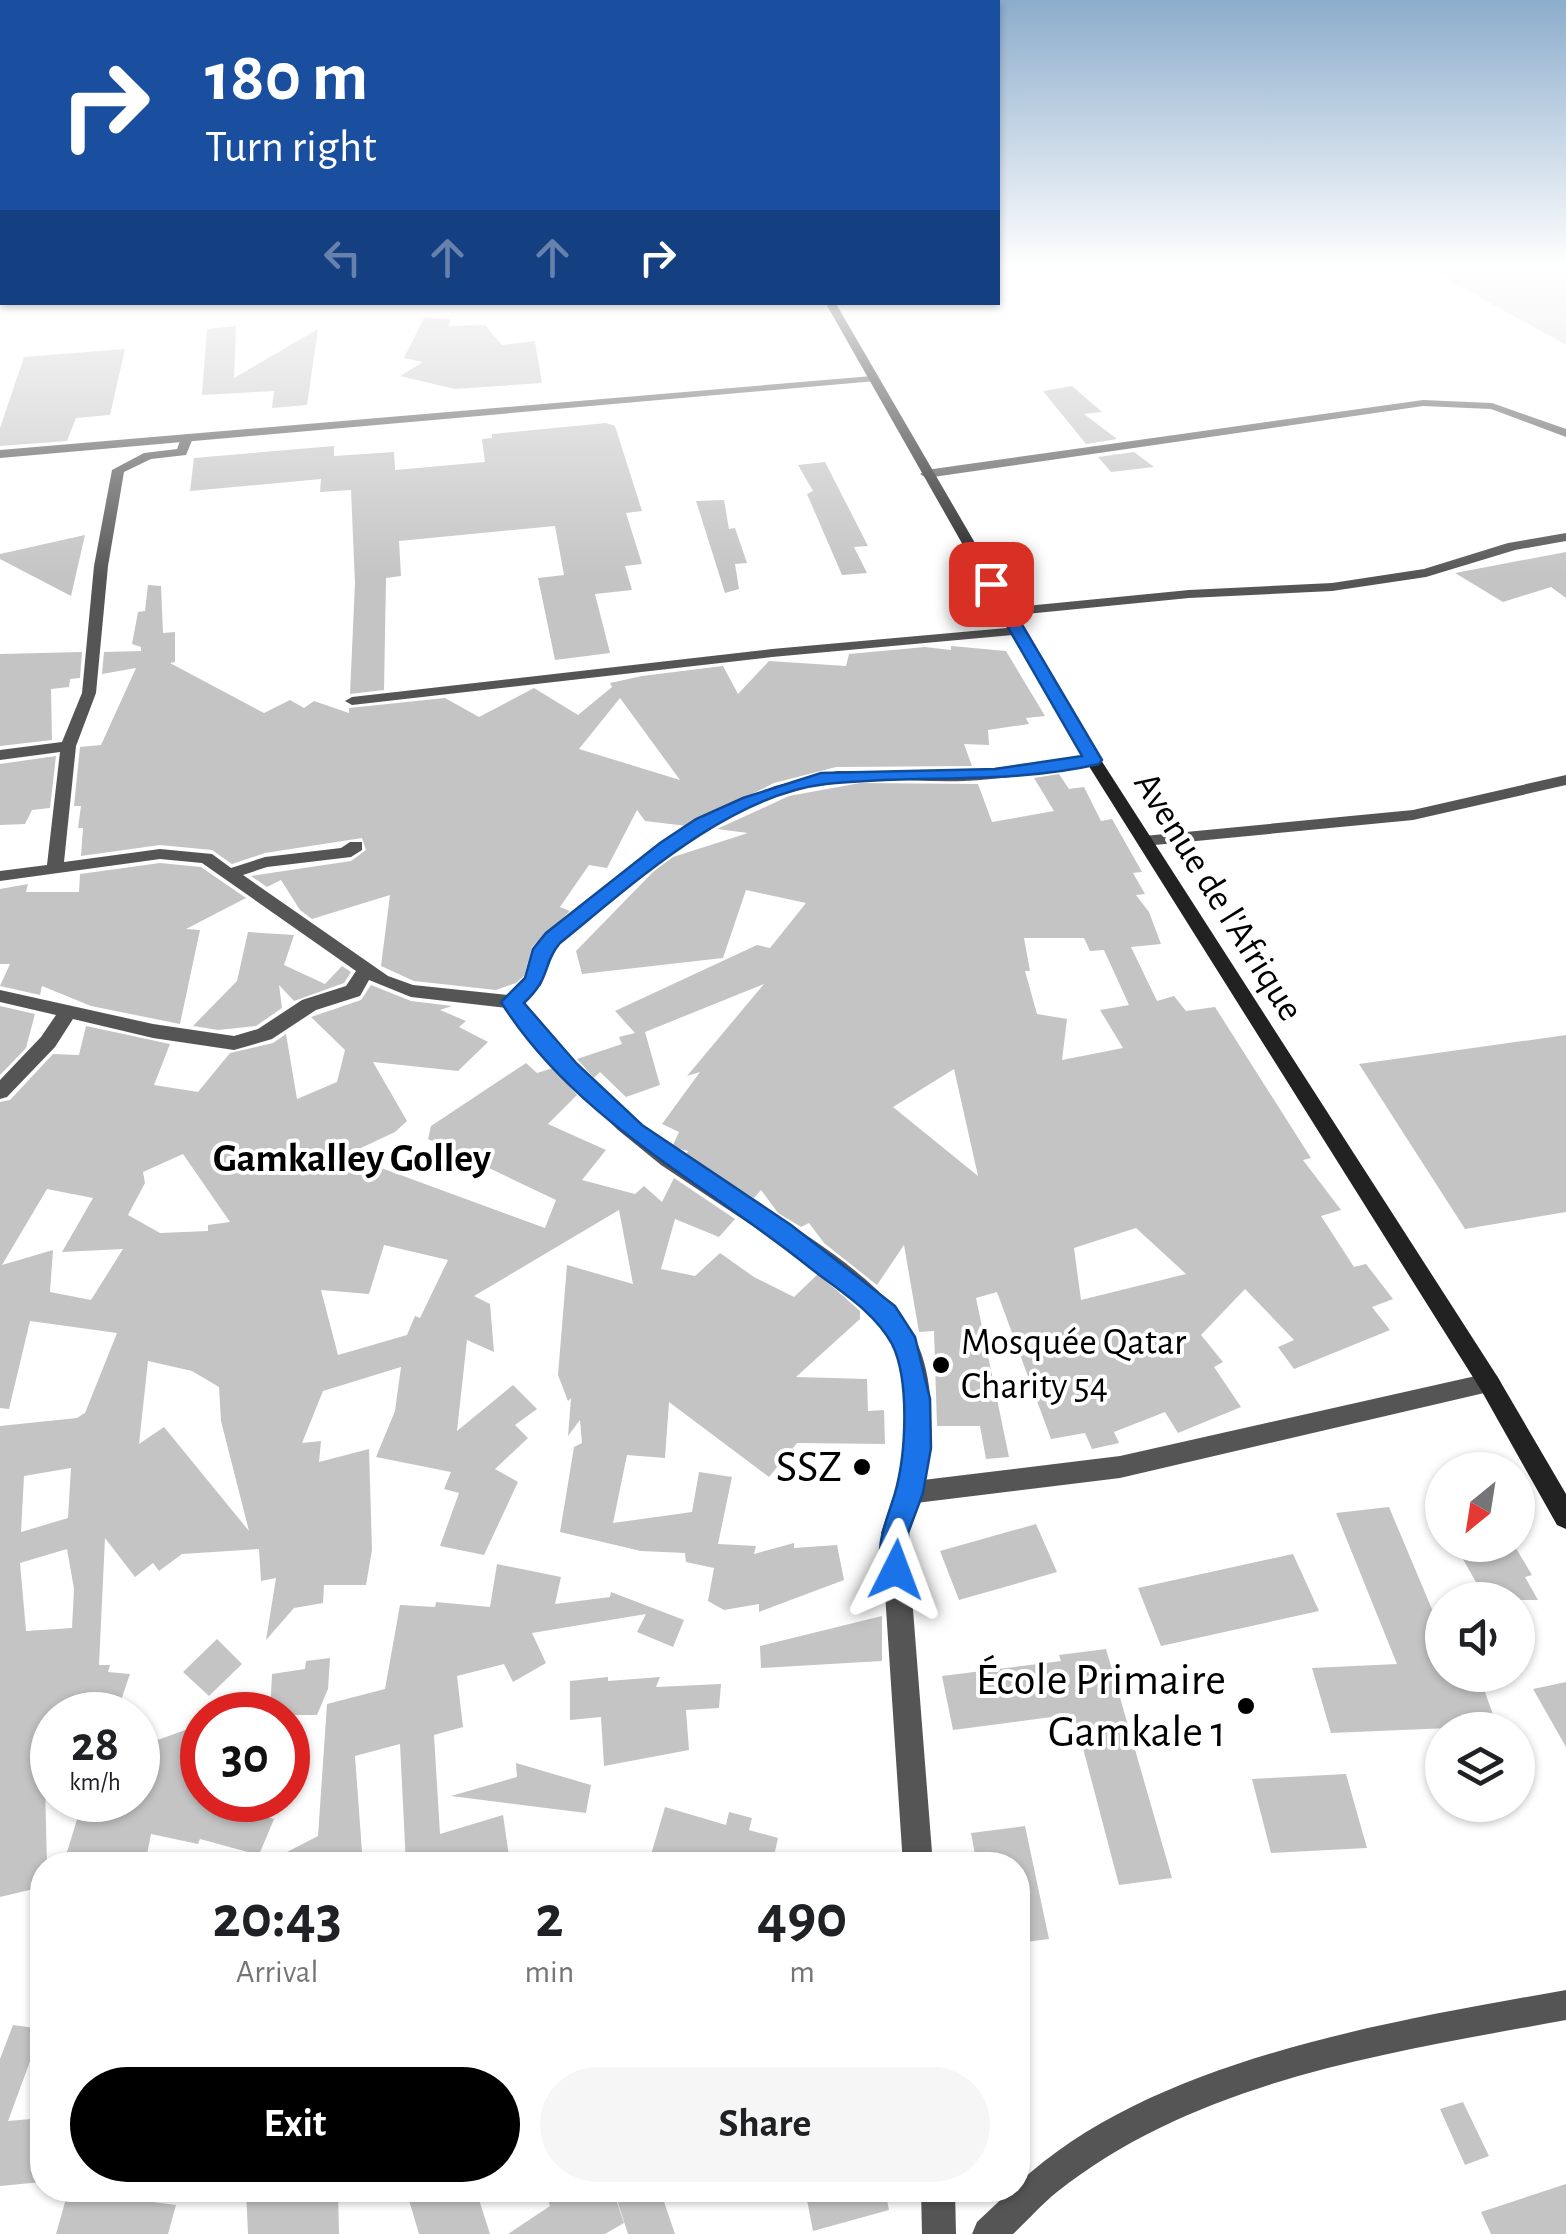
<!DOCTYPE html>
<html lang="en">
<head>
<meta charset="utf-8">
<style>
	:root { --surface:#fff; --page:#f6f6f6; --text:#202124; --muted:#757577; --accent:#000 }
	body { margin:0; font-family:"Alegreya Sans",sans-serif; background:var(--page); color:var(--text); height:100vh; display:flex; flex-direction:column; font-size:38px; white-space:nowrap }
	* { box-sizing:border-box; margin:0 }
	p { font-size:32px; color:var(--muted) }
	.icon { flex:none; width:55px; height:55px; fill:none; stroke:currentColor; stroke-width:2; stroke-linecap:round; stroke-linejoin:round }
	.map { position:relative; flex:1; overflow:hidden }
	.details { position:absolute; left:30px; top:1852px; width:1000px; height:350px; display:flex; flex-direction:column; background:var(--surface); border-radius:40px; box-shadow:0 2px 8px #0004 }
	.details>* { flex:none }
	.guide { position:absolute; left:0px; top:0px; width:1000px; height:305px; box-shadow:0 2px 8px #0004; background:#1a4fa0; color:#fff; overflow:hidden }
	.needle { width:65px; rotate:210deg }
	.tools { position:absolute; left:1425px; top:1452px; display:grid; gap:20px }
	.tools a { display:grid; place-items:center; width:110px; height:110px; border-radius:50%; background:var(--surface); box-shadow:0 2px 8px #0004; font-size:50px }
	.speed { position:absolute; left:30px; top:1692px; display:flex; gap:20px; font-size:50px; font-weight:700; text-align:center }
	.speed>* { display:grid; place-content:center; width:130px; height:130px; border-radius:50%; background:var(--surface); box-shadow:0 2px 8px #0004; line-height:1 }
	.speed small { font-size:25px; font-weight:400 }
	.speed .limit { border:15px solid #d22; background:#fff; color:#111 }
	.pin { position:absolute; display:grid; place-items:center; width:85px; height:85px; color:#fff; margin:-42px; border-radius:20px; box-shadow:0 5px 15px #0006 }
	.me { position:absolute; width:110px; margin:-55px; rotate:3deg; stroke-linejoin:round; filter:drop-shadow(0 0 8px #0008) }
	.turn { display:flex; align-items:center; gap:35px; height:210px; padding:0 40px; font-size:45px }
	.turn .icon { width:130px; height:130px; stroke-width:2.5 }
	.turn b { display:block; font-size:70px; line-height:85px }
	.lanes { display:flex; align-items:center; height:95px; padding:0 40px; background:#0003; justify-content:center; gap:50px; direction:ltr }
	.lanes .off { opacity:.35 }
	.eta { display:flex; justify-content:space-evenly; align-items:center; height:170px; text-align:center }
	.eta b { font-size:60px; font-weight:700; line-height:70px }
	.primary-button { display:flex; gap:20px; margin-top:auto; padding:20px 40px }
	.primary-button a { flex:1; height:115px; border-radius:60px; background:var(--accent); color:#fff; font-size:40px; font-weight:700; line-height:115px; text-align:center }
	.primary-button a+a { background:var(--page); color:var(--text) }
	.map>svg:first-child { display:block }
</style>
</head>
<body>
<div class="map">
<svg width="1566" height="2234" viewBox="0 0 1566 2234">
	<rect width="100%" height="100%" fill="#fff"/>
	<!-- green -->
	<path fill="#dcdcdc" d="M1424,266H1566V345Z"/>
	<!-- building -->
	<path fill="#c4c4c4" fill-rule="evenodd" d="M424,318L451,319L448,326L485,325L502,345L535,341L542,383L455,389L400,376L423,362L404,358Z
		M236,326L234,378L318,329L307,405L272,408L274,391L202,395L207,329Z
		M125,349L110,415L76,418L67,441L0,446V428L24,357Z
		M1072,386L1102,412L1084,414L1117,439L1086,444L1043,391Z
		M606,423L615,426L642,511L626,513L642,564L625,566L632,590L595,594L610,653L555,660L538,578L564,575L555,526L399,541L401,576L386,578L384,690L350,694L355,583L351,490L320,492L321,479L190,491L194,458L334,446V456L394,452L395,470L485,462L482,439L492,438V434Z
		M1134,452L1154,467L1111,472L1098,457Z
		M825,462L868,546L854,547L867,573L842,575L807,494L813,491L798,465Z
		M724,500L729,529L735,528L747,563L735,564L739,589L725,593L696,501Z
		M85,535L71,596L0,559V554Z
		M1566,552V598L1551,587L1503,602L1455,573Z
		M148,585L161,586L163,633L175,632V662L170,663L264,713L290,700L304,708L314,701L349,713V708L445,698L479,717L534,688L578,715L612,687L610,683L642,676L723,666L738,694L769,661L846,666L849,654L925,647L951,650V646L1006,651L1045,716L1026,718L1029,724L988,730L989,745L964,744L972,766L836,767L774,783L687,826L645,821L637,810L607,868L589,865L560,907L570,911L532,947L524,976L516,983L496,990L414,981L381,966L390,895L312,919L300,910L281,880L267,887L251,876L351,861L366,850L362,838L265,853L232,864L212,850L160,845L81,856L83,828H78L81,806H74L80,747L101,745L136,668L102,674L104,652L141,651V647L132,644L138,612L145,611ZM620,698L680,780L579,749Z
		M82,652L80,678L70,679L69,687L51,689L52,740L0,746V654Z
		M56,756L50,808L32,810L25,824L0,825V764Z
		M1059,774L1069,789L1084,787L1101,821L1112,819L1142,872L1133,873L1145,894L1136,895L1149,912L1161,944L1131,947L1157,1001L1174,996L1186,1011L1215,1007L1311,1158L1303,1160L1341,1210L1321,1216L1354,1267L1366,1264L1393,1299L1372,1307L1390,1330L1294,1369L1278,1347L1294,1340L1245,1289L1201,1335L1223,1362L1214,1367L1241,1407L1178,1433L1165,1412L1114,1432L1119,1443L1092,1449L1085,1433L1051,1439L997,1292L976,1298L1009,1457L986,1459L980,1426H937L934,1331L919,1332L904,1245L877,1285L824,1243L809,1223L801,1227L778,1213L761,1190L754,1198L686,1156L688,1151L672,1147L679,1132L662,1124L700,1072L687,1076L764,984L645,1032L660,1085L626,1097L600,1072L594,1078L577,1059L622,1044L619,1037L635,1033L615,1011L757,945L770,948L806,903L746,890L723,958L582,974L576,951L653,872L673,857L748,833L717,829L789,796L860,783L978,784L992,822L1054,811L1034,778ZM1024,938H1084L1090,951L1104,950L1129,1005L1100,1010L1123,1048L1062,1060L1067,1019L1037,1014L1025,971H1030ZM954,1069L978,1176L893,1107ZM1136,1228L1186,1274L1081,1300L1074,1248Z
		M160,863L201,867L246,898L186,929L200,930L180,1024L91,1006L42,986L40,995L0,986L10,964H0V889L28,884L26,892H79L80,874Z
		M248,932L294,935L284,965L325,984L342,966L351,972L344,983L294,1001L279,985L282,1008L256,1026L218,1030L193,1026L237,981Z
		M371,985L411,1001L452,1006L440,1010L466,1021L459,1027L488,1042L458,1071L373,1062L407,1121L395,1132L346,1155L545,1228L556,1200L428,1139L431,1126L526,1063L537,1073L553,1068L577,1095L548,1124L606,1150L582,1180L635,1194L644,1186L662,1202L674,1178L735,1219L719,1237L675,1219L661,1269L695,1276L720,1253L754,1277L794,1297L818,1274L860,1311V1319L796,1377L867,1379L868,1411L884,1410L885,1444L797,1443L769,1477L669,1402L665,1458L627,1455L613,1523L692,1512L699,1472L732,1477L718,1544L756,1546L754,1554L794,1543V1548L837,1545L844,1580L759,1612V1604L724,1610L708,1601L714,1568L686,1562L685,1553L641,1551L560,1532L574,1447L582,1443L580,1420L568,1436L571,1398L568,1401L558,1375L567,1265L633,1284L619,1210L474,1296L490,1304L494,1352L467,1340L457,1431L513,1385L537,1409L515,1425L528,1438L495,1469L518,1482L484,1555L440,1546L459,1493L444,1489L451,1472L376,1457L395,1411L401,1367L323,1391L302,1443L321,1441L319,1462L369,1449L372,1550L366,1585H324L323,1603L294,1608L266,1640L276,1578L261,1581L259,1549L182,1554L159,1571L153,1563L135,1577L105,1538L99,1665H110L108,1672L130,1674L116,1715H52V1745H44L47,1865H42V1887L0,1897V1426L77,1418L85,1413L117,1333L30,1321L9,1409L0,1408V1102L10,1100L53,1054L79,1055L86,1026L170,1044L154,1085L198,1092L230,1053L273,1043L286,1034L297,1099L337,1082L345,1050L311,1017L361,1000ZM183,1154L230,1222L208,1225V1231L160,1233L128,1215L145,1183L143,1172ZM47,1189L93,1198L62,1252L123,1249L91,1300L50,1292L53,1250L2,1265ZM384,1245L448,1260L420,1318L415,1316L407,1335L338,1355L321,1290L369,1294ZM148,1361L192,1371L219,1387L221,1421L249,1531L164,1427L139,1444ZM71,1468L68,1518L21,1532L24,1476ZM67,1549L74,1589L72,1628L26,1631L20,1563Z
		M0,1006L35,1014L26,1048L0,1075Z
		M1566,1035V1212L1465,1229L1359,1064Z
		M1389,1507L1442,1633V1675H1479L1497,1726L1331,1733L1312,1668L1397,1664L1336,1513Z
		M1036,1524L1057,1572L959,1600L940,1551Z
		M1455,1545H1514L1532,1575L1525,1577L1538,1600H1486Z
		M1293,1554L1319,1611L1161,1646L1138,1588Z
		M497,1564L561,1577L555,1604L610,1597L611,1592L684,1620L673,1647L637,1632L646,1614L532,1633L546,1663L513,1682L504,1664L457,1676L463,1727L434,1735L440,1834L503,1815L509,1856L481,1865H406L400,1744L355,1756L363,1865H262L318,1836L327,1704L385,1689L400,1605L435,1607L436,1602L490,1607Z
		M882,1616V1661L761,1668L760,1646Z
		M217,1639L242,1664L209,1696L183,1672Z
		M1106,1649L1172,1878L1119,1885L1074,1714L953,1730L942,1676L1061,1661L1059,1655Z
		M330,1658L328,1689L317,1715H270L272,1674L305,1669L306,1661Z
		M608,1677V1681L660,1677L656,1687L721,1684L719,1708L686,1710L689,1750L604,1766L601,1717L570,1720V1681Z
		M1566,1682V1747L1533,1689Z
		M202,1724V1800L274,1819L259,1855L200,1839L198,1844L151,1834L145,1865H63L83,1800H138V1747Z
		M516,1763L591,1785L586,1813L451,1796L517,1777Z
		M1346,1774L1367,1848L1271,1853L1252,1779Z
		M665,1807L726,1825L729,1812L752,1818L749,1830L778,1838L772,1865H648Z
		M1025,1826L1049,1939L1018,1943V1865H977L971,1833Z
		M13,2025L42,2029L8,2121L42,2118V2182L0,2186V2059Z
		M1463,2102L1489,2156L1465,2165L1440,2109Z
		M1566,2184V2234H1491L1481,2212Z
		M246,2190H338L339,2234H248Z
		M406,2190H476L490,2234H419Z
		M565,2190H613L624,2223L605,2234H508L550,2206L548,2200Z
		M639,2190H660L675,2234H628L618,2203Z
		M824,2190H885L889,2210L813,2231L806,2195Z
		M67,2195L122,2198L176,2205L168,2234H56Z"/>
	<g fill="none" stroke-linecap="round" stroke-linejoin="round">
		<!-- minor -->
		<path fill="#555" fill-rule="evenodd" d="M1423,400L1492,403L1566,429V437L1491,409L1423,406L926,478L920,474L926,470Z
			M187,434L193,438L186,455L151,459L124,472L108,566L96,693L76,746L64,862L160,849L212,854L231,868L265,857L341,848L350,842H362V850L351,857L267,867L243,875L388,976L413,985L508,995L527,978L535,949L547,934L671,839L739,801L775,786L837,771H964L1099,757V763L1093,765C1050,771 1007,779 964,781C918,783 871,774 826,783C722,802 638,878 559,942L553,951L541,985L523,1003C569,1057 616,1112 674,1153C744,1201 884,1266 918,1345C936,1387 932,1436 923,1480L1120,1456L1489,1373L1497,1376L1501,1383L1497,1390L1120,1478L916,1503L907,1533L933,1865H903L881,1533L896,1488L905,1441L906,1393L896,1349L884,1328L828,1276L661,1165L618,1130L578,1091L507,1008L411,997L369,980L360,996L316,1010L272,1039L234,1050L153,1038L73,1019L55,1047L7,1097L0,1099V1080L41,1037L56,1015L0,1002V990L153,1024L234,1036L258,1029L302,1000L346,986L356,971L202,863L160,859L0,881V871L47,865L60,752L0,760V750L62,742L82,693L94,566L112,470L144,453L177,449L181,438Z
			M1566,533V541L1515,550L1426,577L1332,591L1189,598L1007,616L1000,612L1007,608L1189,590L1332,583L1424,569L1508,543Z
			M1018,627L1023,628V634L772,657L352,705L345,701L352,697L772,649Z
			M1566,775V785L1413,820L1144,846L1136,841L1144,836L1413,810Z
			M1566,1990V2020C1393,2052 1199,2079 1057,2192C1042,2204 1028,2220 1013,2234H972L977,2222L1011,2190H1018V2184C1150,2059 1393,2021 1566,1990Z
			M921,2190H955L956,2234H922Z"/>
		<!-- tertiary -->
		<path fill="#555" fill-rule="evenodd" d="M872,376L876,377V381L0,458V450Z"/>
		<!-- secondary -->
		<path fill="#222" fill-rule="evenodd" d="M825,302H835L1101,760L1497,1376L1566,1494V1529L1557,1525L1481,1390L1085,760Z"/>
	</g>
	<!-- sky -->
	<linearGradient id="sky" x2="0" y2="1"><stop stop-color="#8cadcc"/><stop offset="0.46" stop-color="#fff"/><stop offset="1" stop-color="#fff" stop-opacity="0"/></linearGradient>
	<rect width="1566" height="579" fill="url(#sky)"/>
	<!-- route -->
	<path fill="#1a73e8" stroke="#114b97" stroke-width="2.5" d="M991,580L998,584L1102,760L1099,764C1008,785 917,774 826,784C729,795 633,884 560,943C542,964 552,977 524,1003L577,1064L642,1125L791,1225L895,1306L915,1337L930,1399L931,1448L923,1493L908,1533L911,1570L906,1580L896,1584L886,1580C872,1548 886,1524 895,1493C906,1455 910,1380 892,1344C874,1311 838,1290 809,1267C704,1182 576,1121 501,1002L525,978L533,949L546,933L660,843L696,819L743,798L821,773L995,769L1082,756L983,584Z"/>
	<!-- markers -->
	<g fill="#000" stroke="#fff" stroke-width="4">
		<circle cx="941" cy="1365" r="10"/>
		<circle cx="862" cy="1467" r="10"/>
		<circle cx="1246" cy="1706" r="10"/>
	</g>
	<g text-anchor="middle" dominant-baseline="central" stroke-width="8" stroke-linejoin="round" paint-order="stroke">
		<!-- street labels -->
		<g font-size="38" fill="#000" stroke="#fff">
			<text transform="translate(1218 897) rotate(58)">Avenue de l'Afrique</text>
		</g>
		<!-- poi labels -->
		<g font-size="38" fill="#000" stroke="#fff" text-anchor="start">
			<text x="961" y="1343">Mosquée Qatar<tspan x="961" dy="44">Charity 54</tspan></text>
		</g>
		<!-- neighbourhood labels -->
		<g font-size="40" font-weight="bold" fill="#000" stroke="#fff">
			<text x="352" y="1159">Gamkalley Golley</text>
		</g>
		<!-- near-poi labels -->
		<g font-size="45" fill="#000" stroke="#fff" text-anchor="end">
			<text x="842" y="1467">SSZ</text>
			<text x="1226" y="1680">École Primaire<tspan x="1226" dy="52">Gamkale 1</tspan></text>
		</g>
	</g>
</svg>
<div class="tools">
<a><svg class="needle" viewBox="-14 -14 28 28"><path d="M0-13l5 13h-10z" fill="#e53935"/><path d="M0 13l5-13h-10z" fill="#757577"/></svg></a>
<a><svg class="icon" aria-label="sound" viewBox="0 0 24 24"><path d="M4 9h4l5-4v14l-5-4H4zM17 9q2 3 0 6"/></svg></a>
<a><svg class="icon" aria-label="layers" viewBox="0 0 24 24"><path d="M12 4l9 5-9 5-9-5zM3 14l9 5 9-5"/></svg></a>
</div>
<div class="speed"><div>28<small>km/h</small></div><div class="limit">30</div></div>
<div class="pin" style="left:991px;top:584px;background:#d93025"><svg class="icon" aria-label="arrive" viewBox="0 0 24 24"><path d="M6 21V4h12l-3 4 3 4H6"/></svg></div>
<svg class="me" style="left:896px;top:1570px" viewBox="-20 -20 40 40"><path d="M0-17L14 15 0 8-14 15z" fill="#1a73e8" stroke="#fff" stroke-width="4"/></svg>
<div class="guide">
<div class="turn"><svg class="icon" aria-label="right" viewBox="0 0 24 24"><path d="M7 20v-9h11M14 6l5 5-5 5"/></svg><div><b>180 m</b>Turn right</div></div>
<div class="lanes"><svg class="icon off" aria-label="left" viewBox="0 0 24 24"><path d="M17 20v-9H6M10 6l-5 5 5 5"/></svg><svg class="icon off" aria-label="ahead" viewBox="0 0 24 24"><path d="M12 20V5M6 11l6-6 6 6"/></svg><svg class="icon off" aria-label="ahead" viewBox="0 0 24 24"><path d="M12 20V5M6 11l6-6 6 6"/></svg><svg class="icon" aria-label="right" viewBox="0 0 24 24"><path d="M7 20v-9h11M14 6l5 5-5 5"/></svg></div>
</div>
<section class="details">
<div class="eta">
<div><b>20:43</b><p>Arrival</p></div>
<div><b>2</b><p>min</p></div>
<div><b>490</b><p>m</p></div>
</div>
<div class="primary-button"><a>Exit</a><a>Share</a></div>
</section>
</div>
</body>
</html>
